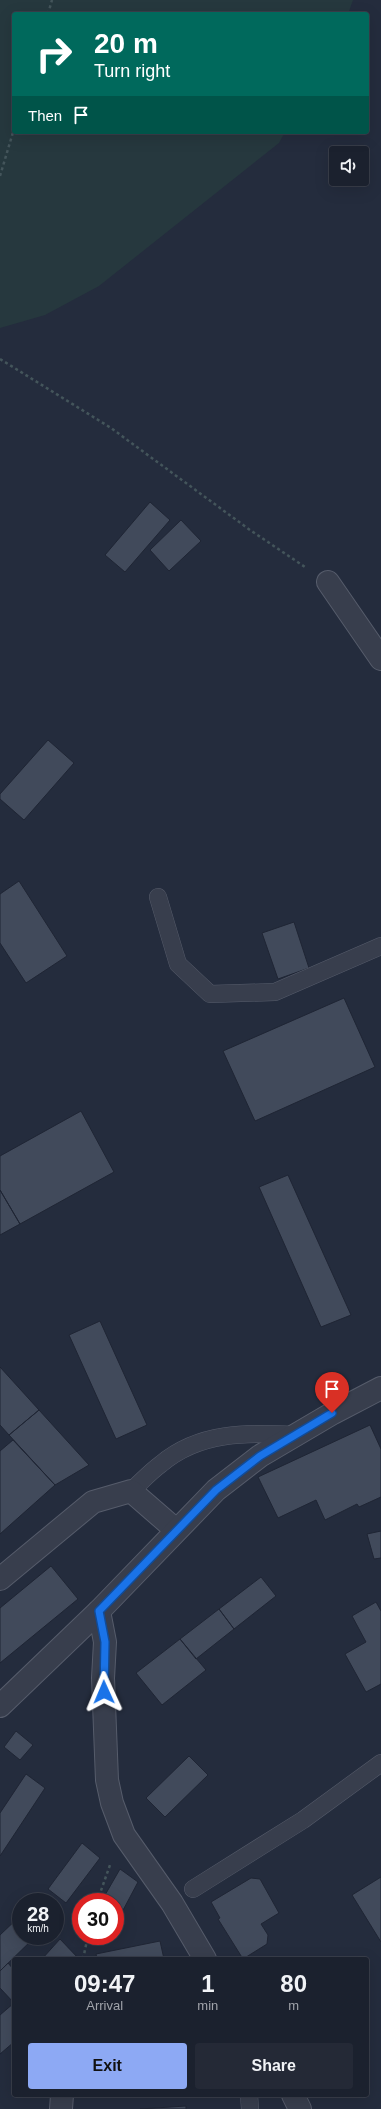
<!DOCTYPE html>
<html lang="en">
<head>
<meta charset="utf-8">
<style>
	:root { --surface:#1b212e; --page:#242936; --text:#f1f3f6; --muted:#a0a3aa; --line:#393e4a; --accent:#8da9f4 }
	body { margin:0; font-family:Helvetica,sans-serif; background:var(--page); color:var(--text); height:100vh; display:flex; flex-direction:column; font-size:15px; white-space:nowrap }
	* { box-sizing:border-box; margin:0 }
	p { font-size:13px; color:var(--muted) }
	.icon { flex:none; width:22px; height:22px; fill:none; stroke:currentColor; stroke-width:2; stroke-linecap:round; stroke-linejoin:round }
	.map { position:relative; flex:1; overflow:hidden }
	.side { position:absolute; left:12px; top:1957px; width:357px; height:140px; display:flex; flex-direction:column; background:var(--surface); border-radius:4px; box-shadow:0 4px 16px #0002,0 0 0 1px var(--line) }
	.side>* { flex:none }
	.hud { position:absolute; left:12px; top:12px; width:357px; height:122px; border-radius:4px; box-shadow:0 4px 16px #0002,0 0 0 1px var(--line); background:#00695c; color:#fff; overflow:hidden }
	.buttons { position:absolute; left:329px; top:146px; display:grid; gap:8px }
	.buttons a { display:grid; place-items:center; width:40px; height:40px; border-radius:4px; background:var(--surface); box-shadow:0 4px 16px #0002,0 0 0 1px var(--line); font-size:20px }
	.speed { position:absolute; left:12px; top:1893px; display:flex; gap:8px; font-size:20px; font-weight:700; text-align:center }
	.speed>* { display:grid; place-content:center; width:52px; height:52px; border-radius:50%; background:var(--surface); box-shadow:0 4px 16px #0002,0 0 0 1px var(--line); line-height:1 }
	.speed small { font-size:10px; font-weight:400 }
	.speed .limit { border:6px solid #d22; background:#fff; color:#111 }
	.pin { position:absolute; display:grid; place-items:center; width:34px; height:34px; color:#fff; margin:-41px -17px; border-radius:50% 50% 50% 0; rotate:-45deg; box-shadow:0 0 4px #0007 }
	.pin .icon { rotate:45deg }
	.me { position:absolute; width:44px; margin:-22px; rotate:359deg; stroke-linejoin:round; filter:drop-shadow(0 0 3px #0008) }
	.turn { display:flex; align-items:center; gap:14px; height:84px; padding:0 16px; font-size:18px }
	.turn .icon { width:52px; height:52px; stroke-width:2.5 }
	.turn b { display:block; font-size:28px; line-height:34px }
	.then { display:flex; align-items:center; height:38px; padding:0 16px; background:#0003; gap:8px; font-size:15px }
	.eta { display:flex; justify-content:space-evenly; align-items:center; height:68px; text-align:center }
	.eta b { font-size:24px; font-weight:700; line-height:28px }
	.button { display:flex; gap:8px; margin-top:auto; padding:8px 16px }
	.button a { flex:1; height:46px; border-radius:4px; background:var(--accent); color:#111; font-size:16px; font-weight:700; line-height:46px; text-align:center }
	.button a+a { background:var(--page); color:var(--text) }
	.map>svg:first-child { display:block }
</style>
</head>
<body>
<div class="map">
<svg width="381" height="2109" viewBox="0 0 381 2109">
	<rect width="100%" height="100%" fill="#242c3d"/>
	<!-- green -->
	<path fill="#26383e" d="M0,0H353L348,14H14V132H285L279,143L99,286L45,315L0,328Z"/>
	<!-- building -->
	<path fill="#414a5b" stroke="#1f2534" d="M150,502L170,520L125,572L105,555Z
		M181,520L201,541L169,571L150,550Z
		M48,740L74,763L24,820L0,799V794Z
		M19,881L67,956L26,983L0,943V894Z
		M294,922L309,968L278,979L262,933Z
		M344,998L375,1067L255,1121L223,1051Z
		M81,1111L114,1172L20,1224L0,1190V1156Z
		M288,1175L351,1315L321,1327L259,1187Z
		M0,1190L20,1224L0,1235Z
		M100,1321L147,1425L116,1439L69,1335Z
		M0,1367L39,1410L9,1435L0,1425Z
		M39,1410L89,1465L55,1485L9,1435Z
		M370,1425L381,1449V1497L359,1507L357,1504L325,1520L316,1500L278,1518L258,1477Z
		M13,1440L55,1485L0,1534V1451Z
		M381,1531V1558L374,1559L367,1534Z
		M51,1566L78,1599L0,1663V1608Z
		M261,1577L276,1596L234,1629L219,1609Z
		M376,1602L381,1611V1684L366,1692L345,1654L366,1642L352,1616Z
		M219,1609L234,1629L196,1659L180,1639Z
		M180,1639L206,1670L162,1705L136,1673Z
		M16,1731L33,1745L20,1760L4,1747Z
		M189,1756L208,1775L165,1817L146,1798Z
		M26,1774L45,1788L0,1856V1813Z
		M82,1843L100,1858L66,1903L48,1889Z
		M120,1869L138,1882L121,1914L115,1910V1902H101Z
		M381,1877V1942L352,1895Z
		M251,1878L260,1879L279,1913L261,1924L268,1935L267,1944L243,1959L218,1919L220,1918L211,1902Z
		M21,1915V1936H36L0,1971V1935Z
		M60,1939L79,1959H42Z
		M160,1941L164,1959H97L96,1954Z
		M8,1963L14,1970V2042L0,2054V2015L14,2003L0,1988V1971Z
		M186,2106V2109H140Z"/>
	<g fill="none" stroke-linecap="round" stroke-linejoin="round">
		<!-- service casing -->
		<g stroke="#565c6b" stroke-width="18">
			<path id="service" d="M158,897L178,964L210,994L275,992L381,946
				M131,1491C141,1482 150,1472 161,1464C200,1431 247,1433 295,1435
				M193,1889L303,1820L381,1763
				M249,2095L250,2109"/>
		</g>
		<!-- minor casing -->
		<g stroke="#565c6b" stroke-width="24">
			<path id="minor" d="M328,582L381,659
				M0,1579L93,1502L131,1491L176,1530
				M99,1611L105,1642L103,1678L107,1780L112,1803L124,1835L172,1903L205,1959
				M293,2095L300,2109
				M61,2109L62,2095"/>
		</g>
		<!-- tertiary casing -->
		<g stroke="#565c6b" stroke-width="24">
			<path id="tertiary" d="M0,1706L99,1611L216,1490L260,1456L333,1413L381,1388"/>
		</g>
		<!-- path -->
		<path stroke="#44555b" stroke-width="2.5" stroke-dasharray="3 3" stroke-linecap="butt" d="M48,14L52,0
			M0,176L14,129
			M0,359L111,428L250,530L305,567
			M97,1902L110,1865
			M83,1959L88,1936"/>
		<!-- service -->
		<use href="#service" stroke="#383e4d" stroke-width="17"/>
		<!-- minor -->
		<use href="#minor" stroke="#383e4d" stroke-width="22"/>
		<!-- tertiary -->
		<use href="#tertiary" stroke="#383e4d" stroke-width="22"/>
	</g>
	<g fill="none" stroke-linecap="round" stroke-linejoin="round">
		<!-- route casing -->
		<g stroke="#114b97" stroke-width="10">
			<path id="route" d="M104,1692L105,1642L99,1611L216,1490L260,1456L332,1413"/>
		</g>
		<!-- route -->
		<use href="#route" stroke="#1a73e8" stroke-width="7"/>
	</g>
</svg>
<div class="buttons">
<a><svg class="icon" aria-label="sound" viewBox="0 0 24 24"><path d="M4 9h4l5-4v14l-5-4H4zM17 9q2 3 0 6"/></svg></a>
</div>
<div class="speed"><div>28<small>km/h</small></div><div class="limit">30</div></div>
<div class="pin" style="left:332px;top:1413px;background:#d93025"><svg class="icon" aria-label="arrive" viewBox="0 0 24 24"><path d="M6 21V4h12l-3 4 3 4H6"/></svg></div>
<svg class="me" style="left:104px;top:1692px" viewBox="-20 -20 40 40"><path d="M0-17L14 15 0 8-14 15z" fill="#1a73e8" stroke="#fff" stroke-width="4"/></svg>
<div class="hud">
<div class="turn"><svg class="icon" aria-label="right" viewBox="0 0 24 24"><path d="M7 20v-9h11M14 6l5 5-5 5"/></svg><div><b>20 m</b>Turn right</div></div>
<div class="then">Then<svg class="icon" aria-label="arrive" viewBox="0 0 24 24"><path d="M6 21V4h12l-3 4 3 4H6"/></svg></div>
</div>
<section class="side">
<div class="eta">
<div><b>09:47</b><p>Arrival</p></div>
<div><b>1</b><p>min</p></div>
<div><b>80</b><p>m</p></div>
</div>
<div class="button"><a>Exit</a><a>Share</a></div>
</section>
</div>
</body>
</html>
